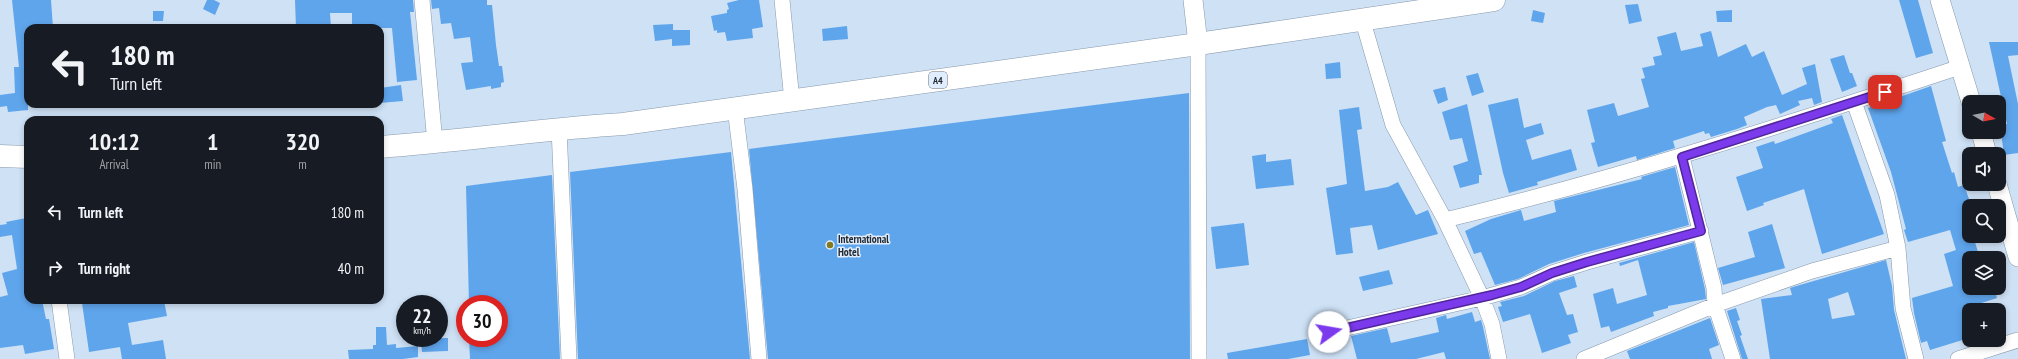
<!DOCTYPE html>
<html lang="en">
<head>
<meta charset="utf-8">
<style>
	:root { --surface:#171b24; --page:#20242c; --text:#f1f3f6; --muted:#9ea1a6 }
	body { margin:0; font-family:"PT Sans Narrow",sans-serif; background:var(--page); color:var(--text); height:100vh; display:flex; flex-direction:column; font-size:15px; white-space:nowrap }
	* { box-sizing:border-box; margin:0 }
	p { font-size:13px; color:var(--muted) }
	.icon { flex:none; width:22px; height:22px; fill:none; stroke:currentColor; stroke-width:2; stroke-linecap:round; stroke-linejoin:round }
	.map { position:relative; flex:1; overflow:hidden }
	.details { position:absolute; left:24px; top:116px; width:360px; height:188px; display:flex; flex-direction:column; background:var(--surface); border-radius:12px; box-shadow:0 2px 6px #0003 }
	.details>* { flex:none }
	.guide { position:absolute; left:24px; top:24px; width:360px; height:84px; border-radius:12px; box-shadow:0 2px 6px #0003; background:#171b24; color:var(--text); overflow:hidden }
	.needle { width:26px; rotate:100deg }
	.buttons { position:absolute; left:1962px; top:95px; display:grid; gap:8px }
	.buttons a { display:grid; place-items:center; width:44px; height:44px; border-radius:8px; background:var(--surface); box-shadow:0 2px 6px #0003; font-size:20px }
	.speed { position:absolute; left:396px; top:295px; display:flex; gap:8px; font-size:20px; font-weight:700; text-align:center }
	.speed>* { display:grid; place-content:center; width:52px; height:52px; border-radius:50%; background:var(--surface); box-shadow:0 2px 6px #0003; line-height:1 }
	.speed small { font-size:10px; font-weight:400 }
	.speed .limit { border:6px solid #d22; background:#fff; color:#111 }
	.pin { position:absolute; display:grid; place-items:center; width:34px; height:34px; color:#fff; margin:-17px; border-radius:8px; box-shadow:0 2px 6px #0006 }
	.me { position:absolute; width:44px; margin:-22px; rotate:77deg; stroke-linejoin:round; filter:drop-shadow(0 0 3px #0008) }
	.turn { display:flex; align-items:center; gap:14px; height:84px; padding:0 20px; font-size:18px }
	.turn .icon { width:52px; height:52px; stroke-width:2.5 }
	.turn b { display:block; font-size:28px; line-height:34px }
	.eta { display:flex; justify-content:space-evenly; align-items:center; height:68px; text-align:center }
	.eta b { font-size:24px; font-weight:600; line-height:28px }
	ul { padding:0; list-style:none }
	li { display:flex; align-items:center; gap:12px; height:56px; padding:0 20px }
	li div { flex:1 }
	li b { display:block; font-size:15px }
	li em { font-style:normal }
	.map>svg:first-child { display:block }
</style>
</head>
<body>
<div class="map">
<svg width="2018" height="359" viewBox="0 0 2018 359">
	<rect width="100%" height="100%" fill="#cee1f5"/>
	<!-- building -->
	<path fill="#5fa5ec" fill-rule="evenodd" d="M12,0H51L53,28H28V110L8,112L7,106L0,107V95L15,93L14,67H19Z
		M207,0H214L220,3L215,15L203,9Z
		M295,0H413L414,12H410L417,80L397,82L392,28H352V13H330L331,28H296Z
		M431,0H487V5H492L496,45L499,66H502L504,82L501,83V87L491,89V86L466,90L461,63L473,62L470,37L454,39L451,23L441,24L439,8L432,9Z
		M739,0H759L763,27L752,29L753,38L727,41L725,32L717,33V30L714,31L711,16L727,13V10L729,9L727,3Z
		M1899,0H1918L1933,53L1916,58Z
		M1638,4L1642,21L1629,24L1625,5Z
		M1533,10L1545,13L1543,23L1531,21Z
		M1732,10V22H1717L1716,11Z
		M153,11H164L163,21H153Z
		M673,24V30H690V45L672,46V39L655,41L653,25Z
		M847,26L848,39L823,41L822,29Z
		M1711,31L1718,57L1746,44L1752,57L1764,51L1782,95L1807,84L1802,68L1815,64L1822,102L1814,105L1812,98L1798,101L1800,105L1780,114L1776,105L1767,107L1744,117L1747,125L1737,129L1711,137L1709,133L1705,134L1704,131L1673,141L1675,148L1637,160L1636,156L1598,167L1591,143L1595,142L1587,110L1614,103L1618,116L1649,107L1641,79L1645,78L1642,68L1655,65L1653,57L1662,55L1657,37L1676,32L1681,51L1703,46L1700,34Z
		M1989,42H2018V55L2008,56L2018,104V153L2004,155L2000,125L2007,124Z
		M1844,55L1850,73H1852L1857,86L1842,92L1830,59Z
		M1340,62L1341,78L1326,79L1325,64Z
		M1478,73L1484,92L1472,96L1466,76Z
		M401,85L403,101L380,103V88Z
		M1931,86L1946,141L1942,142L1952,173L1954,172L1958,187L1964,185L1969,199V236H1973L1980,258H1969V288H1994L1997,298L1972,306L1973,310H1969V338L1930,350L1927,341L1921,343L1914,313L1912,298L1953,286L1944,254L1956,250L1950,230L1908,242L1904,230L1906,229L1891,172L1868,108Z
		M1445,87L1448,100L1438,104L1433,90Z
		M1189,93L1190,359H768L749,149Z
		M1518,98L1524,128L1541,123L1544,134L1526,140L1532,160L1571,149L1577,170L1537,182L1538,185L1509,193L1503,173L1488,105Z
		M1467,104L1482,175H1479V183L1460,188L1453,166L1468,161L1462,138L1450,140L1442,112Z
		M1359,107L1362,129L1357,130L1365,191L1388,187L1398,182L1416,215L1428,210L1438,234L1378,250L1372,225L1350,228L1353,253L1336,255L1326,188L1347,184L1339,110Z
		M1842,115L1884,234L1822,254L1804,189L1763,203L1764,205L1747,211L1736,177L1763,168L1756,147L1774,141L1775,144L1833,123L1831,119Z
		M731,152L750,359H578L570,172Z
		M1266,154V162L1291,159L1294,185L1256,189L1252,156Z
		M1675,167L1689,225L1584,253L1549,264L1518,279L1495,285L1481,252L1474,254L1465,231L1491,219L1521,210L1524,221L1556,212L1554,201L1642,179L1641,177Z
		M552,175L560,359H470L469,338H499V304H469L466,186Z
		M26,218V222H28V300H42L46,319H49L54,349L25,354L23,345L0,348V297L8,295L2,273L17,269L12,235L0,237V225L7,224L6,222Z
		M1244,223L1249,265L1216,269L1211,227Z
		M1772,224L1785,268L1723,285L1718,268L1755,257L1748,232Z
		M1694,242L1705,289L1706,299L1668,306V308L1653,312L1654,316L1611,332L1609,326L1601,328L1593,294L1613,288L1617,304L1647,295L1638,260L1620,266L1619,263Z
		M1886,260L1892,286L1894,310L1906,359H1770L1761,299L1792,295L1790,288L1793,287ZM1848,292L1855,315L1832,319L1828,299Z
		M1389,270L1393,284L1363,291L1359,277Z
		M1574,276L1577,287L1559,293L1567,315L1573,314L1578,332L1568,335L1571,343L1542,353L1530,314L1503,322L1498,307L1502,306L1500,302L1524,296L1555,281Z
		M90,300L164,301L167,316L128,323L132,345L163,340L166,359H122L120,347L89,352L82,303L90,302Z
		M1736,308L1740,320L1737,321L1742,335L1740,336L1748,359H1742L1727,311Z
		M1472,312L1475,322L1481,320L1483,327L1490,359H1446L1444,352L1416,359H1357L1351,336L1387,328L1391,343L1439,332L1436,318L1446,315L1447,319Z
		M1710,318L1719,345L1709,349L1712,359H1630L1627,351Z
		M376,327H386L387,345L396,344V348L418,346V357L403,359H349L348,350L373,349V345H376Z
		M421,338H448V351L422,352Z
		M1307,339L1310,355L1288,359H1228L1227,353Z"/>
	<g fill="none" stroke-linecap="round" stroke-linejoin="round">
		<!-- minor casing -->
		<g stroke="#8899ac" stroke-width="16">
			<path id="minor" d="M422,0L435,143
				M782,0L792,101
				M1362,18L1393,125L1445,220L1482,298L1492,324L1499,359
				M1198,44L1199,359
				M1854,102L1887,195L1898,248L1903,308L1916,359
				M735,108L745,189L759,359
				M559,128L569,359
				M1682,157L1714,288L1715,305L1733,359
				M1445,220C1620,178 1790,123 1960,67
				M59,300L67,359
				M1329,332L1482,298L1521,287L1552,273L1587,262L1701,231
				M1584,359L1715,305L1812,271L1898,248
				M1958,359L2018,340"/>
		</g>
		<!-- tertiary casing -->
		<g stroke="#8899ac" stroke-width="20">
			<path id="tertiary" d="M1193,0L1198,44
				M1940,0L1971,102
				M1981,132L1987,154
				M1997,184L2018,257"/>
		</g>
		<!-- trunk casing -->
		<g stroke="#8899ac" stroke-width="23">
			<path id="trunk" d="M380,147C461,141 542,129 623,124L1198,44L1494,0
				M0,156L28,157"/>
		</g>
		<!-- minor -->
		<use href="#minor" stroke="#fff" stroke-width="15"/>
		<!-- tertiary -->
		<use href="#tertiary" stroke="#fff" stroke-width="19"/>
		<!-- trunk -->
		<use href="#trunk" stroke="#fff" stroke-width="22"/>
	</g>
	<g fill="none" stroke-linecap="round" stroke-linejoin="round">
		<!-- route casing -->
		<g stroke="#51269a" stroke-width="10">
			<path id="route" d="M1329,332L1492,295L1521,287L1552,273L1587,262L1701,231L1682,157L1885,92"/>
		</g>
		<!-- route -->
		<use href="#route" stroke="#7c3aed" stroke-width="7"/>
	</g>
	<!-- markers -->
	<circle fill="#84791e" stroke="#dfedfe" stroke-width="1.5" cx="830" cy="245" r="4"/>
	<g text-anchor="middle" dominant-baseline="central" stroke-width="3" stroke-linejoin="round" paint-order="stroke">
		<!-- shield labels -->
		<rect fill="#dfedfe" stroke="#5b646f" stroke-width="1" x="929" y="72" width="18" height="16" rx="3"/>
		<g font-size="10" font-weight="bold" fill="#232a32">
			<text x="938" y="80">A4</text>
		</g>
		<!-- poi labels -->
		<g font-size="11" font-weight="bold" fill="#232a32" stroke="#dfedfe" text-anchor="start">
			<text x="838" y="239">International<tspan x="838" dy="13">Hotel</tspan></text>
		</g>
	</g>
</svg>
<div class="buttons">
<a><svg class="needle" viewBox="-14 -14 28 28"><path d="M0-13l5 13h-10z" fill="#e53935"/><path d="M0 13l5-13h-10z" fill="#9ea1a6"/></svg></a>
<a><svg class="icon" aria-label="sound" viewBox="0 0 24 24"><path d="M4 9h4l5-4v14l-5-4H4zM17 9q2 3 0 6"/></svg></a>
<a><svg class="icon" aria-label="search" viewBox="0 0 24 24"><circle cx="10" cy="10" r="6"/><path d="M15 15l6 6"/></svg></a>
<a><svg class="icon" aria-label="layers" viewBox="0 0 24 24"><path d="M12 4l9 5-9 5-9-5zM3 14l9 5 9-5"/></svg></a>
<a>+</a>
</div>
<div class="speed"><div>22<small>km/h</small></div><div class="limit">30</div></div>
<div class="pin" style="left:1885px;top:92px;background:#d93025"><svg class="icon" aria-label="arrive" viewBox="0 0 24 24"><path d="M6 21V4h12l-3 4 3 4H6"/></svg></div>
<svg class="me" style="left:1329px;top:332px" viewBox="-20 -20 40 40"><circle r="19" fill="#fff"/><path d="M0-13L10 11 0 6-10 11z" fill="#7c3aed"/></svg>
<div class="guide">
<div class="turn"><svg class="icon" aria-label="left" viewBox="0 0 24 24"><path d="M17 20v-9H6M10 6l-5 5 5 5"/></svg><div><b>180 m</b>Turn left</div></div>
</div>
<section class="details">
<div class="eta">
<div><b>10:12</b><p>Arrival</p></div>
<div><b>1</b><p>min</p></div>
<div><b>320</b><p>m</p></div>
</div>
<ul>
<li><svg class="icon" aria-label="left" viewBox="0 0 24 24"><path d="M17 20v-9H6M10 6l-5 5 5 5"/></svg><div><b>Turn left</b></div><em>180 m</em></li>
<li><svg class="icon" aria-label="right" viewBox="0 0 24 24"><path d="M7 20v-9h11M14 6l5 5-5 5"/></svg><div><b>Turn right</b></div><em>40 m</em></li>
</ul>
</section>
</div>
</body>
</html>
